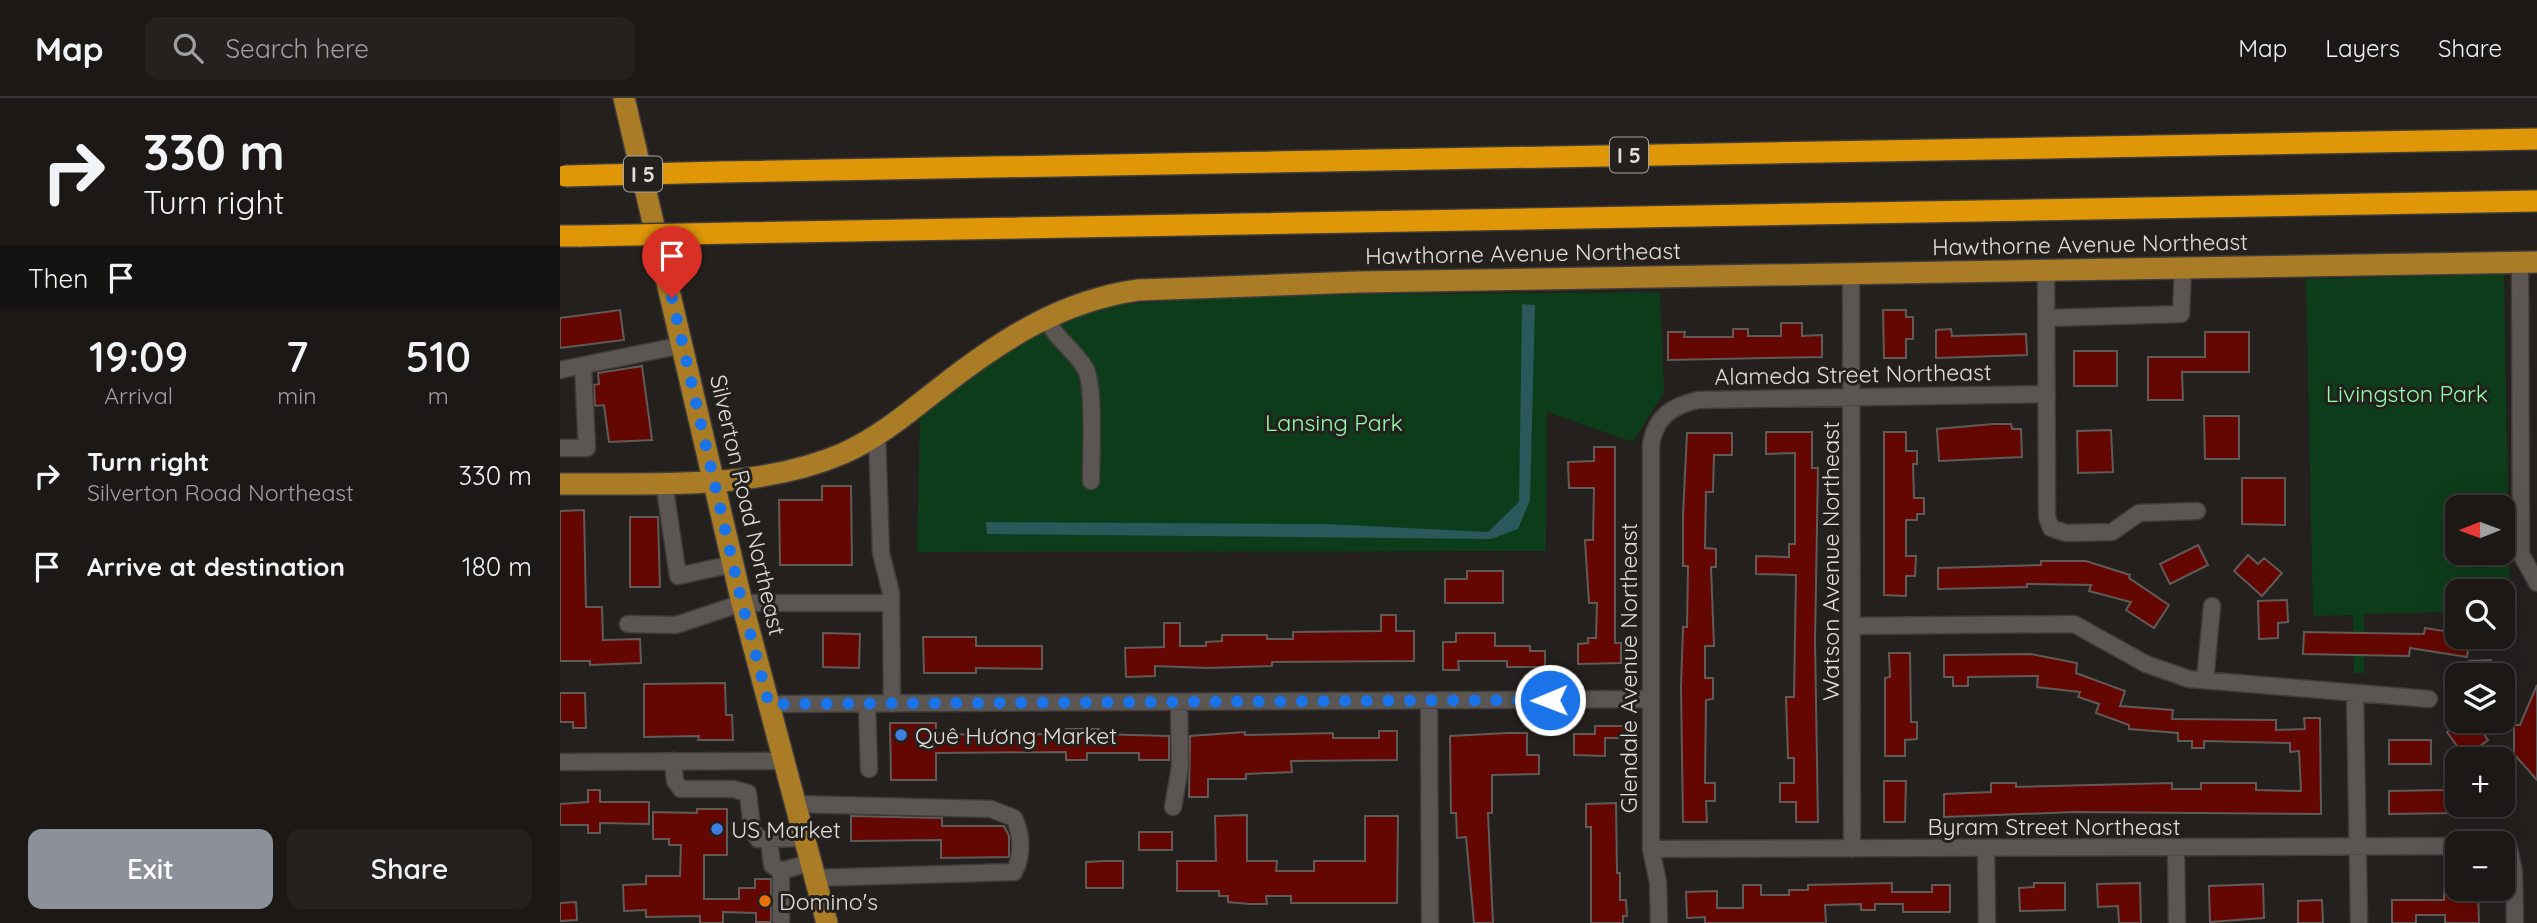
<!DOCTYPE html>
<html lang="en">
<head>
<meta charset="utf-8">
<style>
	:root { --surface:#1b1816; --page:#24211f; --text:#f1f3f6; --muted:#a0a0a1; --line:#393735; --accent:#8c9099 }
	body { margin:0; font-family:Quicksand,sans-serif; background:var(--page); color:var(--text); height:100vh; display:flex; flex-direction:column; font-size:26px; white-space:nowrap }
	* { box-sizing:border-box; margin:0 }
	p { font-size:23px; color:var(--muted) }
	.icon { flex:none; width:38px; height:38px; fill:none; stroke:currentColor; stroke-width:2; stroke-linecap:round; stroke-linejoin:round }
	.map { position:relative; flex:1; overflow:hidden }
	.drawer { display:flex; flex-direction:column; background:var(--surface); width:560px }
	.drawer>* { flex:none }
	.top-card { background:#1b1816; color:var(--text); overflow:hidden }
	.needle { width:46px; rotate:269deg }
	.buttons { position:absolute; left:1885px; top:397px; display:grid; gap:14px }
	.buttons a { display:grid; place-items:center; width:70px; height:70px; border-radius:14px; background:var(--surface); box-shadow:0 7px 28px #0002,0 0 0 2px var(--line); font-size:35px }
	.pin { position:absolute; display:grid; place-items:center; width:60px; height:60px; color:#fff; margin:-72px -30px; border-radius:50% 50% 50% 0; rotate:-45deg; box-shadow:0 0 7px #0007 }
	.pin .icon { rotate:45deg }
	.me { position:absolute; width:77px; margin:-38px; rotate:269deg; stroke-linejoin:round; filter:drop-shadow(0 0 5px #0008) }
	.turn { display:flex; align-items:center; gap:24px; height:147px; padding:0 28px; font-size:32px }
	.turn .icon { width:91px; height:91px; stroke-width:2.5 }
	.turn b { display:block; font-size:49px; line-height:60px }
	.then { display:flex; align-items:center; height:66px; padding:0 28px; background:#0003; gap:14px; font-size:26px }
	.eta { display:flex; justify-content:space-evenly; align-items:center; height:119px; text-align:center }
	.eta b { font-size:42px; font-weight:600; line-height:49px }
	.primary-button { display:flex; gap:14px; margin-top:auto; padding:14px 28px }
	.primary-button a { flex:1; height:80px; border-radius:14px; background:var(--accent); color:#fff; font-size:28px; font-weight:600; line-height:80px; text-align:center }
	.primary-button a+a { background:var(--page); color:var(--text) }
	ul { padding:0; list-style:none }
	li { display:flex; align-items:center; gap:21px; height:91px; padding:0 28px }
	li div { flex:1 }
	li b { display:block; font-size:26px }
	li em { font-style:normal }
	header { display:flex; align-items:center; gap:42px; box-sizing:border-box; height:98px; padding:0 35px; background:var(--surface); border-bottom:2px solid var(--line) }
	header strong { font-size:33px }
	nav { display:flex; gap:38px; margin-inline-start:auto; font-size:24px }
	.search { width:490px; height:63px; background:var(--page); display:flex; align-items:center; gap:18px; box-sizing:border-box; padding:0 24px; border-radius:14px; color:var(--muted); font-size:26px }
	main { display:flex; flex:1; min-height:0 }
	.map>svg:first-child { display:block }
</style>
</head>
<body>
<header>
<strong>Map</strong>
<div class="search"><svg class="icon" aria-label="search" viewBox="0 0 24 24"><circle cx="10" cy="10" r="6"/><path d="M15 15l6 6"/></svg>Search here</div>
<nav><a>Map</a><a>Layers</a><a>Share</a></nav>
</header>
<main>
<section class="drawer">
<div class="top-card">
<div class="turn"><svg class="icon" aria-label="right" viewBox="0 0 24 24"><path d="M7 20v-9h11M14 6l5 5-5 5"/></svg><div><b>330 m</b>Turn right</div></div>
<div class="then">Then<svg class="icon" aria-label="arrive" viewBox="0 0 24 24"><path d="M6 21V4h12l-3 4 3 4H6"/></svg></div>
</div>
<div class="eta">
<div><b>19:09</b><p>Arrival</p></div>
<div><b>7</b><p>min</p></div>
<div><b>510</b><p>m</p></div>
</div>
<ul>
<li><svg class="icon" aria-label="right" viewBox="0 0 24 24"><path d="M7 20v-9h11M14 6l5 5-5 5"/></svg><div><b>Turn right</b><p>Silverton Road Northeast</p></div><em>330 m</em></li>
<li><svg class="icon" aria-label="arrive" viewBox="0 0 24 24"><path d="M6 21V4h12l-3 4 3 4H6"/></svg><div><b>Arrive at destination</b></div><em>180 m</em></li>
</ul>
<div class="primary-button"><a>Exit</a><a>Share</a></div>
</section>
<div class="map">
<svg width="1977" height="825" viewBox="0 0 1977 825">
	<rect width="100%" height="100%" fill="#24201d"/>
	<!-- green -->
	<path fill="#0d3c1b" fill-rule="evenodd" d="M1944,176L1950,513H1943L1942,494H1897V514L1804,516V575H1794L1793,517L1753,518L1746,181ZM1897,410H1942V455H1897Z
		M1100,194L1104,294L1073,344L987,314L986,453L357,454L360,319L442,254L533,209L673,197Z"/>
	<!-- water -->
	<path fill="#2b585b" d="M962,206L975,207L970,402L958,431L931,441L427,436L426,424L767,426L928,434L959,404Z"/>
	<!-- building -->
	<path fill="#630700" stroke="#615a59" stroke-width="2" d="M60,212L64,242L0,250V220Z
		M1323,212H1346V219H1353V241H1346V260H1324Z
		M1221,225H1242V238L1262,237V259L1108,262V234H1125L1124,239H1173V231H1188V238H1221Z
		M1391,231L1392,238L1466,236L1467,257L1376,260V232Z
		M1645,234H1689V274H1622L1623,302H1588V259H1645Z
		M1514,253H1557V288H1514Z
		M82,268L92,342L49,344L44,307L35,308L34,287L39,286L38,275Z
		M1644,318H1679V361H1645Z
		M1433,326H1451L1452,331H1461L1462,359L1379,363L1377,331Z
		M1551,332L1553,374L1518,375L1517,333Z
		M1206,334H1252V370H1258L1255,543L1258,724H1236V704H1220V685H1234V660H1228L1226,599H1234L1236,477L1196,476V458L1229,459V446H1235V355L1206,356Z
		M1324,334H1346V353H1357V366H1353L1354,400H1364V416H1357V422H1346V458H1356L1355,478H1346V498L1324,497Z
		M1127,335H1172V357H1154L1153,394H1146L1145,450L1156,451V469H1151L1154,548H1145V580H1153V601L1146,602L1145,685H1155V703H1146L1147,724H1123L1121,589L1123,529H1127L1128,468H1123V417Z
		M1034,349H1055V545H1061V565L1018,566V546L1028,545V540H1036L1037,505H1029L1025,442H1033L1034,390H1009L1008,364L1034,363Z
		M1682,380H1725V427L1682,426Z
		M262,388H291L292,467H220L219,402H262Z
		M24,412L26,509H42L43,542L80,541L81,565L30,567V563H0V413Z
		M70,419H98L100,489H70Z
		M1638,447L1648,467L1610,486L1600,466Z
		M1688,457L1698,466L1704,460L1722,475L1702,498L1674,473Z
		M1481,463H1526L1570,477L1569,480L1609,507L1594,530L1566,512L1571,504L1529,493L1531,487L1467,486V489L1378,491V470L1481,467Z
		M907,473H943V505H885V481H907Z
		M1727,502L1728,524L1718,525V540L1699,541L1698,503Z
		M821,517H836V533H854V563L712,564V568L647,570L595,568V578L566,579L565,550L604,549V525H620V548H646V544L662,543V537H707V541H733V534L821,533Z
		M1865,530L1897,535V539H1910L1907,559L1850,550L1849,558L1743,556L1744,534L1864,536Z
		M263,535L300,536L299,570L263,569Z
		M896,535H935V548H970V553H985V569H947V563H898L899,572H883V544H896Z
		M363,539H416V548H482V571L416,570V575H364Z
		M1329,555H1350L1351,624H1357V641L1345,642V658H1325V580L1330,579Z
		M1471,556L1517,565L1516,575L1565,593L1560,608L1613,612L1612,621L1716,622V632L1745,631L1744,620H1760L1761,716L1515,714L1384,719V696L1431,694V685H1456V689L1612,685V691H1641V685H1696V692L1741,693L1739,653L1730,654V645L1644,643V650H1632V643H1618V635L1569,631V627L1536,615L1539,606L1518,599L1520,594L1477,589L1478,578L1408,579V588H1393V579H1384V557Z
		M1931,562L1932,578H1910L1909,563Z
		M165,585L166,617H172L173,642H138L139,638L84,639V586Z
		M1977,587V682L1954,656V627H1960Z
		M0,595H25L26,630H13V624H0Z
		M1903,623H1914L1928,642L1905,659L1887,634Z
		M330,625H376V636L463,637L506,635V631H539V636L609,638V662H579V655H527V662H506V654L376,655V682H331Z
		M1035,628H1076V640H1045V658L1014,657V636H1035Z
		M819,633H837V662L731,663L732,674L686,676V681H648V699H629L630,638L685,634V637L773,635V640H819Z
		M948,635H967V657H979V676L932,677V715H928L933,825H914L906,739L897,740L896,715H891L890,638Z
		M1829,642H1871V666H1829Z
		M1884,674H1897V715L1829,716V693L1884,692Z
		M1324,683H1346L1345,724H1324Z
		M28,692H40V704H89V726L40,725V735H28V727H0V706L28,704Z
		M1056,705L1057,775H1060V802H1066L1067,818H1063V825H1031V729H1026V706Z
		M137,711H167V757H144V801H179V790H195V781H211V824H196V815L163,814V825H140V818L86,819V812L64,813L63,787L86,786V778H120L121,747H109V741H93V714L137,715Z
		M687,717V763H717L716,773H754V763H805V718H838L837,805H731V798H706L707,806H689L668,804V798H659V793H617V763H656L655,718Z
		M291,718L382,720V728H444L449,738V759L381,760V742L291,743Z
		M579,734H612V752H579Z
		M545,763H563V790H526V764Z
		M1897,784V791H1918L1919,825H1885V817H1856V825H1832V802H1884V785Z
		M1332,785V794H1372V787H1390V814H1343V806H1315V812H1301V806L1265,807L1266,825H1145V819L1127,820L1126,794L1157,793V810H1183V787H1201V797H1229V792H1248V787Z
		M1474,785H1505V812L1460,813L1459,790L1474,789Z
		M1580,785L1581,825H1559L1558,808L1538,809L1537,786Z
		M1703,786L1704,820L1650,824L1649,788Z
		M1762,802L1763,825H1738V803Z
		M16,804L17,822L0,823V805Z"/>
	<g fill="none" stroke-linecap="round" stroke-linejoin="round">
		<!-- minor casing -->
		<g stroke="#403c3a" stroke-width="19">
			<path id="minor" d="M1960,164L1961,456L1977,485
				M1486,173L1487,419L1491,430L1506,435L1552,434L1579,415L1637,413
				M1291,176L1292,751
				M486,219C495,241 513,250 525,270C535,285 531,360 531,383
				M1488,220L1621,216L1623,170
				M0,272L123,247
				M317,337L321,455L331,495L332,606
				M0,350H27L23,268
				M104,385L118,478L173,466
				M68,526L116,527L182,505H331
				M1293,528L1514,526L1586,566L1629,581L1869,601
				M1645,582L1652,508
				M1795,596L1799,825
				M869,604L870,825
				M209,606L1090,601
				M307,606L309,671
				M113,663L115,683L121,691H173L188,695L192,731L198,741L242,740
				M0,664L223,663
				M234,706L431,711L454,720C462,736 463,758 454,774L253,780
				M613,709L620,669L619,605
				M209,742L212,767L221,773
				M1942,748L1949,750L1954,773L1955,825
				M1616,750L1617,825
				M1091,751L1897,748
				M1426,752L1427,825
				M221,825V773L249,765
				M1099,825L1098,784L1091,751V346C1096,318 1112,308 1138,302L1487,296"/>
		</g>
		<!-- major casing -->
		<g stroke="#403c3a" stroke-width="24">
			<path id="major" d="M64,0L182,505L267,825
				M0,386C93,385 197,393 284,355C320,339 350,313 381,289C441,242 501,203 578,192L799,184L1977,164"/>
		</g>
		<!-- highway casing -->
		<g stroke="#403c3a" stroke-width="24">
			<path id="highway" d="M161,74L1977,41
				M174,135L1977,103
				M0,138H21"/>
		</g>
		<!-- minor -->
		<use href="#minor" stroke="#5b5652" stroke-width="16"/>
		<!-- major -->
		<use href="#major" stroke="#aa7c25" stroke-width="21"/>
		<!-- highway -->
		<use href="#highway" stroke="#df9607" stroke-width="21"/>
		<!-- highway-bridge casing -->
		<g stroke="#403c3a" stroke-width="24" stroke-linecap="butt">
			<path id="highway-bridge" d="M5,78L161,74
				M21,138L174,135"/>
		</g>
		<!-- highway-bridge -->
		<use href="#highway-bridge" stroke="#df9607" stroke-width="21"/>
	</g>
	<g fill="none" stroke-linecap="round" stroke-linejoin="round">
		<!-- route -->
		<path stroke="#1a73e8" stroke-width="12" stroke-dasharray="0 21.6" d="M112,200L182,505L209,606L990,602"/>
	</g>
	<!-- markers -->
	<g fill="#3f7fe0" stroke="#24201d" stroke-width="2.5">
		<circle cx="341" cy="637" r="7"/>
		<circle cx="157" cy="731" r="7"/>
	</g>
	<circle fill="#e8710a" stroke="#24201d" stroke-width="2.5" cx="205" cy="803" r="7"/>
	<g text-anchor="middle" dominant-baseline="central" stroke-width="6" stroke-linejoin="round" paint-order="stroke">
		<!-- shield labels -->
		<g fill="#24201d" stroke="#a8a4a2" stroke-width="2">
			<rect x="1050" y="39.5" width="38" height="35" rx="5"/>
			<rect x="64" y="58.5" width="38" height="35" rx="5"/>
		</g>
		<g font-size="21" font-weight="bold" fill="#e0dddb">
			<text x="1069" y="57">I 5</text>
			<text x="83" y="76">I 5</text>
		</g>
		<!-- street labels -->
		<g font-size="23" fill="#e0dddb" stroke="#24201d">
			<text transform="translate(1530 146) rotate(-1)">Hawthorne Avenue Northeast</text>
			<text transform="translate(963 155) rotate(-1)">Hawthorne Avenue Northeast</text>
			<text transform="translate(1293 276) rotate(-1)">Alameda Street Northeast</text>
			<text transform="translate(188 407) rotate(77)">Silverton Road Northeast</text>
			<text transform="translate(1270 463) rotate(-90)">Watson Avenue Northeast</text>
			<text transform="translate(1068 570) rotate(-90)">Glendale Avenue Northeast</text>
			<text x="1494" y="728">Byram Street Northeast</text>
		</g>
		<!-- park labels -->
		<g font-size="23" fill="#91fda8" stroke="#24201d">
			<text x="1847" y="295">Livingston Park</text>
			<text x="774" y="324">Lansing Park</text>
		</g>
		<!-- poi labels -->
		<g font-size="23" fill="#e0dddb" stroke="#24201d" text-anchor="start">
			<text x="355" y="637">Quê Hương Market</text>
			<text x="171" y="731">US Market</text>
			<text x="219" y="803">Domino's</text>
		</g>
	</g>
</svg>
<div class="buttons">
<a><svg class="needle" viewBox="-14 -14 28 28"><path d="M0-13l5 13h-10z" fill="#e53935"/><path d="M0 13l5-13h-10z" fill="#a0a0a1"/></svg></a>
<a><svg class="icon" aria-label="search" viewBox="0 0 24 24"><circle cx="10" cy="10" r="6"/><path d="M15 15l6 6"/></svg></a>
<a><svg class="icon" aria-label="layers" viewBox="0 0 24 24"><path d="M12 4l9 5-9 5-9-5zM3 14l9 5 9-5"/></svg></a>
<a>+</a>
<a>−</a>
</div>
<div class="pin" style="left:112px;top:200px;background:#d93025"><svg class="icon" aria-label="arrive" viewBox="0 0 24 24"><path d="M6 21V4h12l-3 4 3 4H6"/></svg></div>
<svg class="me" style="left:990px;top:602px" viewBox="-20 -20 40 40"><circle r="17" fill="#1a73e8" stroke="#fff" stroke-width="3"/><path d="M0-11L8 9 0 5-8 9z" fill="#fff"/></svg>
</div>
</main>
</body>
</html>
